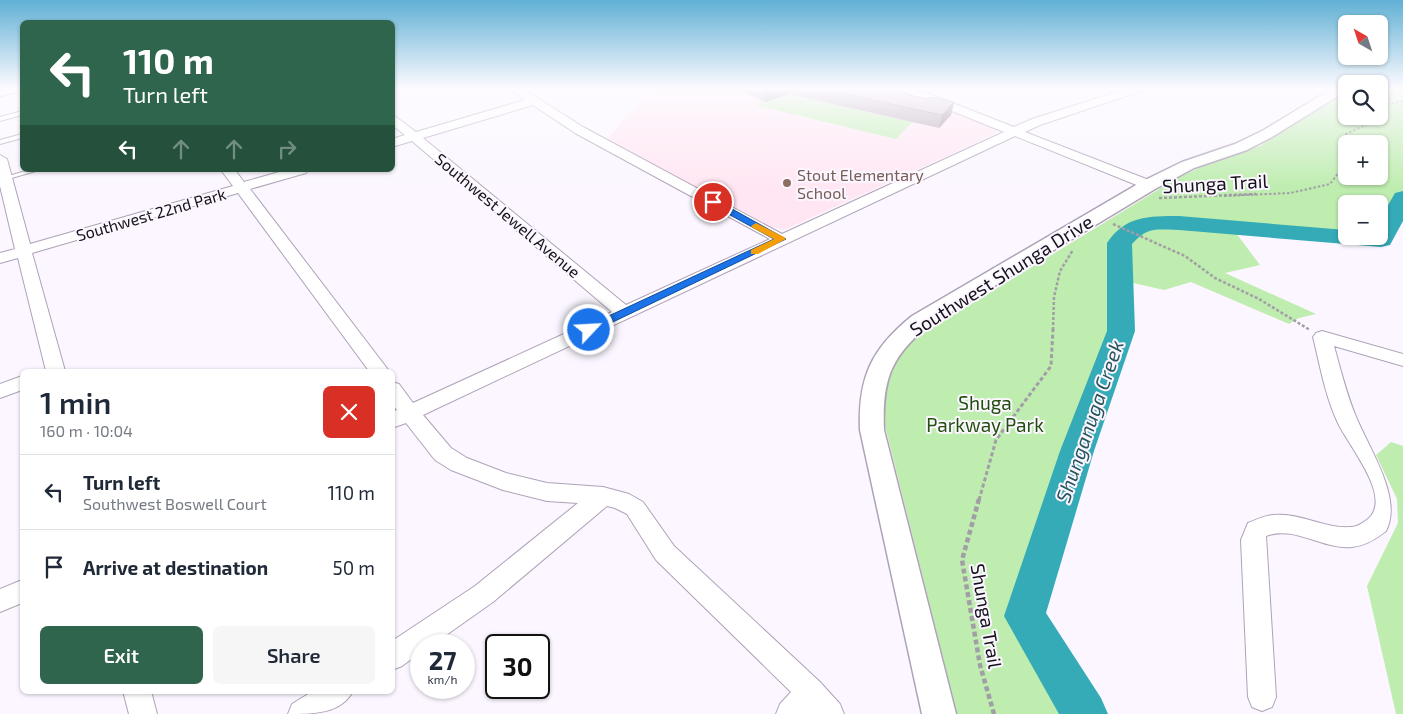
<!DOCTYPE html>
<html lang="en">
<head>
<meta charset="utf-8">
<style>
	:root { --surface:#fff; --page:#f6f6f7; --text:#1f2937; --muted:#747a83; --line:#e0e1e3; --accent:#2e654c }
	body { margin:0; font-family:"Exo 2",sans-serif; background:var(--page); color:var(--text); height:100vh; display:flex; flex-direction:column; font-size:19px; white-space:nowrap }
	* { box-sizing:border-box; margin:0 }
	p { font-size:16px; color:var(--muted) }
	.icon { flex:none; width:28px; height:28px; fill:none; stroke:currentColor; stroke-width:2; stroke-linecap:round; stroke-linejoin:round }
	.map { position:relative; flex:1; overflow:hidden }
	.drawer { position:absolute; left:20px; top:369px; width:375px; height:325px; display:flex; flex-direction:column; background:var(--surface); border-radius:8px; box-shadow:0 1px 4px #0004 }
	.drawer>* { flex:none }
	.guide { position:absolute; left:20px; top:20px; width:375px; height:152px; border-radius:8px; box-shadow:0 1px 4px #0004; background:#2e654c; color:#fff; overflow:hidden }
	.needle { width:32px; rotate:321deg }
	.buttons { position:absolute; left:1338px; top:15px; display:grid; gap:10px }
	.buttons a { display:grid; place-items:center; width:50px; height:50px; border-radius:8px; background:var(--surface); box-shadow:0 1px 4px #0004; font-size:25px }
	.speed { position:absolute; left:410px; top:634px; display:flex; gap:10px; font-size:25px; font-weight:700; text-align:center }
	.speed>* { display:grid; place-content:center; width:65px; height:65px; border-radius:50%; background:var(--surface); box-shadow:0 1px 4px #0004; line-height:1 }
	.speed small { font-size:12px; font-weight:400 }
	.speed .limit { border:2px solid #111; border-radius:8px; background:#fff; color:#111 }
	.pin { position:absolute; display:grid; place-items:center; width:42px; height:42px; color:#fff; margin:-21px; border:2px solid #fff; border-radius:50%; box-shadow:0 1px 5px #0007 }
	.me { position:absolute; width:55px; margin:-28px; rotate:65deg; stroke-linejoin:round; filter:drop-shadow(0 0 4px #0008) }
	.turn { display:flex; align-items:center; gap:18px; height:105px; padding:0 20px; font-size:22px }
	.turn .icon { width:65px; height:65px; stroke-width:2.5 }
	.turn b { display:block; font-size:35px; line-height:42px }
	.lanes { display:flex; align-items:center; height:48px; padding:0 20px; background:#0003; justify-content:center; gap:25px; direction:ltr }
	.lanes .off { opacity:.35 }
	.round { display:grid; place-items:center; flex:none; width:52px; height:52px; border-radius:8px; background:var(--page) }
	.head { display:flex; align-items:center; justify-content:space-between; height:85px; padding:0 20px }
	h1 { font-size:30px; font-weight:600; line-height:38px }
	.action { display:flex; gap:10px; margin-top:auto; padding:10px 20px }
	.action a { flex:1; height:58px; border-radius:8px; background:var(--accent); color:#fff; font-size:20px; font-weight:600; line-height:58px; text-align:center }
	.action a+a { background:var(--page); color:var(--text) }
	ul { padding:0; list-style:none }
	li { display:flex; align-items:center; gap:15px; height:75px; padding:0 20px; border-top:1px solid var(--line) }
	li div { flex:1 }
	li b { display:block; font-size:19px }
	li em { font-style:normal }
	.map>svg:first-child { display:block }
</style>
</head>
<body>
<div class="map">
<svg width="1403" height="714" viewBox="0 0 1403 714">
	<rect width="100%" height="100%" fill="#fbf6ff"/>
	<!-- education -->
	<path fill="#ffe6f2" d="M657,88H895L998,130L997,133L784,230L770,226L607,140L625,118Z"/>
	<!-- green -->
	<path fill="#beedaf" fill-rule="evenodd" d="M1379,88H1403V198L1381,240L1233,229L1260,265L1225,273L1316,314L1299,318L1289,324L1191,282L1164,290L1120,280L1121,331L1077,451L1025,616L1085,714H957L885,426C882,398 885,367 907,346C914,339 923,334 932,328L1179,177L1210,163L1260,146L1346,92V116H1379ZM1346,144H1379V176H1346ZM1346,204H1379V236H1346Z
		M789,94L912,122L896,139L755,105Z
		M1391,442L1403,446V714H1396L1367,586L1398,523L1397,499L1376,455Z"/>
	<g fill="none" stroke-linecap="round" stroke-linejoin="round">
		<!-- river -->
		<path fill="#35abb8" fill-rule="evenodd" d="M1403,191V221L1390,245L1381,247L1179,230C1155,230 1149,226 1132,244L1135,331L1094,451L1046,613L1101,698L1108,714H1059L1004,616L1060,451L1107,331V243C1125,216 1148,216 1179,216L1346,230V236H1379V221L1395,193Z"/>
		<!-- service casing -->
		<g stroke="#afa2b7" stroke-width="2">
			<path id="service" d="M22,111V115L0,121V117Z
				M22,134V138L0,144V140Z
				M29,170H39L5,180L2,178Z"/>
		</g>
		<!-- minor casing -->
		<g stroke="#afa2b7" stroke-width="2">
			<path id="minor" d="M508,88H522L583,127L782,234L1004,132L900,90L898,88H914L1014,127L1032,119L1129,88H1146L1144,90L1040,125L1025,132L1154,182L1156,185L1154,188H1144L1015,136L423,415L451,448L467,458L506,473L547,483L603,487L629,494L643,502L674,546L820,682L840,704L844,714H776L780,704L791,692L656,560L627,514L615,508L607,506L493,602L432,645H421V652L402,666L392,670V641L475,586L578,503L547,501L503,490L451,470L435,460L406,423L392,428V412L397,410L392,404V382L399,384L413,403L612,312L412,141L392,147V139L405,135L392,125V114L416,132L525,100ZM533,105L575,133L770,239L626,305L423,138Z
				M0,155L7,159L30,244L233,186L221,170H235L244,182L286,170H308L306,173L250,189L389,371H369L238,193L32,253L65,371H46L18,258L0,263V253L15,249L0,186Z
				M1322,331L1403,354V366L1334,346C1341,371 1347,396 1357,419C1370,450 1403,499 1386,531C1376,539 1365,546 1352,547C1323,550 1295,525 1266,536L1276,697L1272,707L1262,711L1252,707L1248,697L1241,540L1248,523C1256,520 1264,516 1273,515C1300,512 1324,529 1351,527C1358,527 1362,523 1368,519C1394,497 1346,443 1337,421C1325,395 1320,365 1313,337L1316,333Z
				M22,376V390L0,398V384Z
				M22,580V603L0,612V589Z
				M123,691H151L157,714H129Z
				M313,691H353C341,714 313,714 288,714L292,704Z"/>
		</g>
		<!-- tertiary casing -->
		<g stroke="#afa2b7" stroke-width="3">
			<path id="tertiary" d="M1333,88H1346V91L1272,137L1247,150L1194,168L1155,189L928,326C890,357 882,381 884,430L956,714H922L860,430C858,378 871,349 912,316L1143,181L1182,162L1235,144L1262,131Z"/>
		</g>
		<!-- secondary casing -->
		<g stroke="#afa2b7" stroke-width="3">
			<path id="secondary" d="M0,88H22L21,91L0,96Z"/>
		</g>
		<!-- path-far3 -->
		<path stroke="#a29ea6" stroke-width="2" stroke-dasharray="2.5 2" stroke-linecap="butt" d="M1387,104L1396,88
			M1346,144V134L1378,119L1386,105L1403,101
			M1224,196L1290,193L1330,184L1346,163"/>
		<!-- path-far2 -->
		<path stroke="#a29ea6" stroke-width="2.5" stroke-dasharray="3 2" stroke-linecap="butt" d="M1159,198L1256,194
			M1113,224L1185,256L1215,278L1259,299L1310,330
			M1053,330L1054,297L1060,271L1073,250"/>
		<!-- path-far1 -->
		<path stroke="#a29ea6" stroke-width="3" stroke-dasharray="4 2.5" stroke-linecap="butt" d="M979,500L996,440L1051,366L1053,329"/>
		<!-- path -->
		<path stroke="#a29ea6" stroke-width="4.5" stroke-dasharray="5 3" stroke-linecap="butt" d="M979,499L962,560L980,665L994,714"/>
		<!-- service -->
		<use href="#service" fill="#fff" fill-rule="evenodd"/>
		<!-- minor -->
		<use href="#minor" fill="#fff" fill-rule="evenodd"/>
		<!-- tertiary -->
		<use href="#tertiary" fill="#fff" fill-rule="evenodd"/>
		<!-- secondary -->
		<use href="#secondary" fill="#fff" fill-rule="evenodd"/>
	</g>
	<!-- wall -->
	<path fill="#b0a1b1" d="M745,88H875L928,99L954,102L951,115L939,128L789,94L765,102L745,92Z"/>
	<!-- shaded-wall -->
	<path fill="#908390" d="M772,88H790L789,94L765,102L766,90Z
		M954,102L951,115L939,128L942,115Z"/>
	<!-- building -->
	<path fill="#cdbbce" stroke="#908390" d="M762,88H772L766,90Z
		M817,88H875L928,99L930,97L954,102L942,115Z"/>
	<!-- sky -->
	<linearGradient id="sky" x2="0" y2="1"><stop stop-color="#60b0d5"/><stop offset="0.47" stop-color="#fdfbff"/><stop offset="1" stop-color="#fdfbff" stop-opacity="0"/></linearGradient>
	<rect width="1403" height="188" fill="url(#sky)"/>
	<!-- route -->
	<path fill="#1a73e8" stroke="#114b97" d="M710,200H716L786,239L592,332H585L583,330L585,327L774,239L710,204Z"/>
	<!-- slow -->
	<path fill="#f59e0b" d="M756,223L784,237L786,239L758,254H751V250L774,239L753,228L751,226Z"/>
	<!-- markers -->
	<circle fill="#8d6e63" stroke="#fbf6ff" stroke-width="2" cx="787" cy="183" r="5"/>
	<g text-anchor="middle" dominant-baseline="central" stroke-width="4" stroke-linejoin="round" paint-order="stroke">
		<!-- far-education labels -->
		<g font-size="16" fill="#785e54" stroke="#fbf6ff" text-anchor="start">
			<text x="797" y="174">Stout Elementary<tspan x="797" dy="18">School</tspan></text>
		</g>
		<!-- far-street labels -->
		<g font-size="16" fill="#16121a" stroke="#fbf6ff">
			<text transform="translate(151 214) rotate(-16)">Southwest 22nd Park</text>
			<text transform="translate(508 215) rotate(40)">Southwest Jewell Avenue</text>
		</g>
		<!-- street labels -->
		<g font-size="19" fill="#16121a" stroke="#fbf6ff">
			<text transform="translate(1215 183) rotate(-3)">Shunga Trail</text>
			<text transform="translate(1001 275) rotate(-32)">Southwest Shunga Drive</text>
			<text transform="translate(987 616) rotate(80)">Shunga Trail</text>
		</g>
		<!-- park labels -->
		<g font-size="19" fill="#224f0e" stroke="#fbf6ff">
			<text x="985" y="402">Shuga<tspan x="985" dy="22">Parkway Park</tspan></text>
		</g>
		<!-- water labels -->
		<g font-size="20" font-style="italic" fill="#26565c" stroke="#fbf6ff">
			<text transform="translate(1089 421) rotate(-71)">Shunganuga Creek</text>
		</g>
	</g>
</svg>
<div class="buttons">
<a><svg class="needle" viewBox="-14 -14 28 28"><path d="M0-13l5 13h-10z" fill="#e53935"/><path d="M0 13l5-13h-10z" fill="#747a83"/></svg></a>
<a><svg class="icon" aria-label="search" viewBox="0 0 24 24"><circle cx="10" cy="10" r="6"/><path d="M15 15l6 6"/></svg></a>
<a>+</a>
<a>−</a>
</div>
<div class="speed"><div>27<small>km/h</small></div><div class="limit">30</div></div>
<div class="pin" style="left:713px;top:202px;background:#d93025"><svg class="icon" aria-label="arrive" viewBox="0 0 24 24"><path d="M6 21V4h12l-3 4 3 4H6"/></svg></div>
<svg class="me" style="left:589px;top:330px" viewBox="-20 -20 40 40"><circle r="17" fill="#1a73e8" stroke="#fff" stroke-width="3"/><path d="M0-11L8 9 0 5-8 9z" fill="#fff"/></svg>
<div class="guide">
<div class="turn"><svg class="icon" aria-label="left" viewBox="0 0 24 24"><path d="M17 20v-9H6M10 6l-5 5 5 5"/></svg><div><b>110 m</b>Turn left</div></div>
<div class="lanes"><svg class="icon" aria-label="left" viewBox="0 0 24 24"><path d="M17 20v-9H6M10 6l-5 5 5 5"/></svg><svg class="icon off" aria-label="ahead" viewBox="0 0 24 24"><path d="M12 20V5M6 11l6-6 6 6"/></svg><svg class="icon off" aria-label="ahead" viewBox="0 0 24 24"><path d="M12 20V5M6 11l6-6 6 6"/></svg><svg class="icon off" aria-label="right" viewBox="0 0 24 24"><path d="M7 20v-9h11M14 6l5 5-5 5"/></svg></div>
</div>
<section class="drawer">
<div class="head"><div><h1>1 min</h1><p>160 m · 10:04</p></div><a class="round" style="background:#d93025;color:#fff"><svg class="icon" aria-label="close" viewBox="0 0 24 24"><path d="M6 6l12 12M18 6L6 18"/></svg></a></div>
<ul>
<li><svg class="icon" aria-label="left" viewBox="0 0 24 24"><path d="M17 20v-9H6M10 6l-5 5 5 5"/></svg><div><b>Turn left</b><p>Southwest Boswell Court</p></div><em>110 m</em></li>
<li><svg class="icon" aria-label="arrive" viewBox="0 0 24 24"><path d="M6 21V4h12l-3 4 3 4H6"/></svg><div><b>Arrive at destination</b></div><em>50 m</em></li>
</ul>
<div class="action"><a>Exit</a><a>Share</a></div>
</section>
</div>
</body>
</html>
